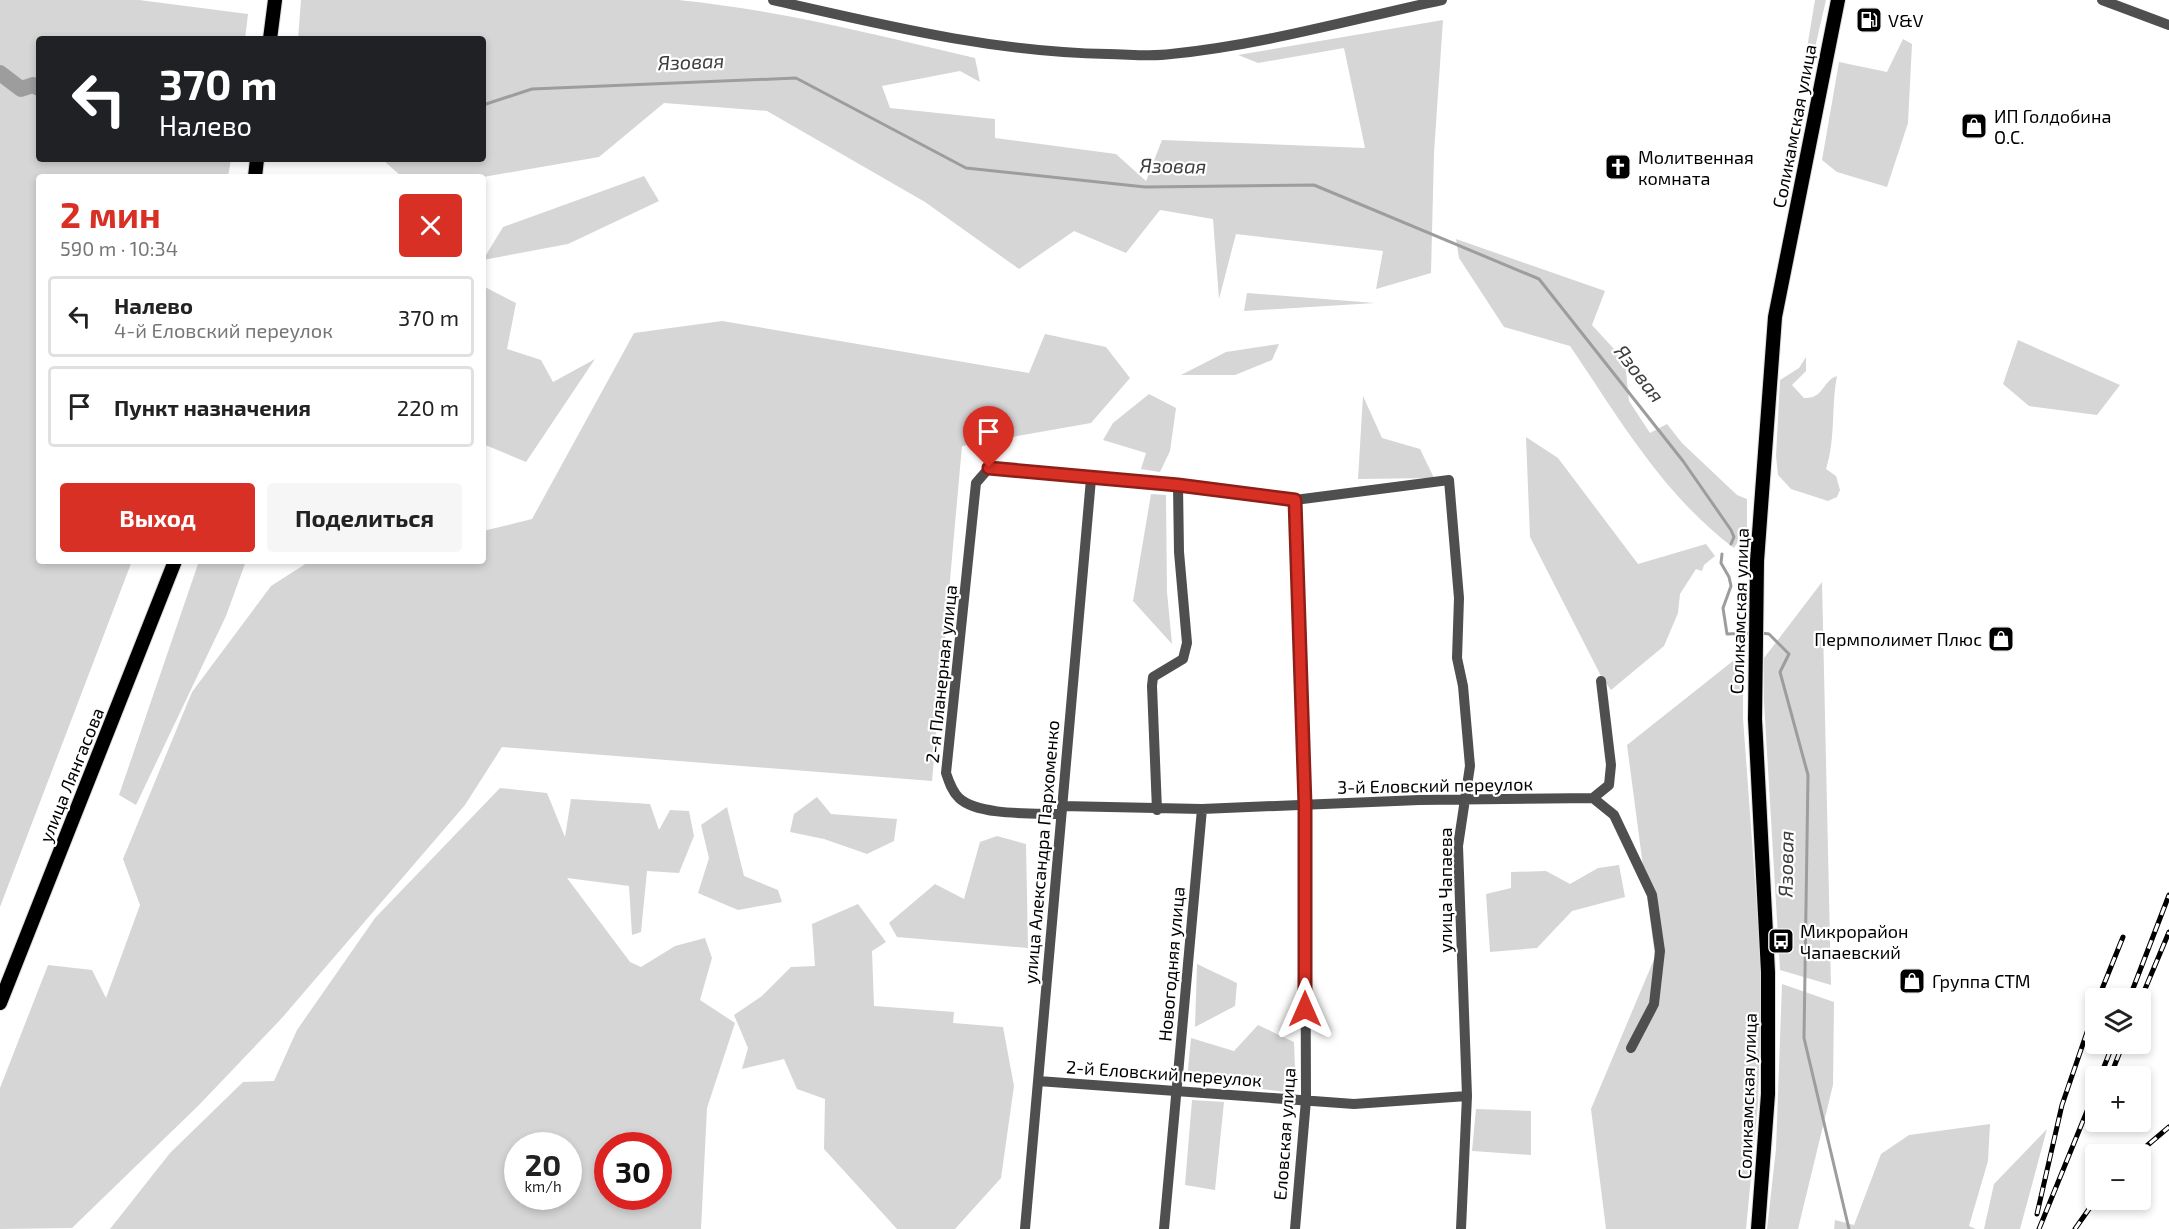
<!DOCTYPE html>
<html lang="ru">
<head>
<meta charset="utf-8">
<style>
	:root { --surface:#fff; --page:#f6f6f6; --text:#222; --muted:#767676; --line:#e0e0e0; --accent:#d93025 }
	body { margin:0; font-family:"Exo 2",sans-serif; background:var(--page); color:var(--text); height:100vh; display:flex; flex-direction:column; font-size:22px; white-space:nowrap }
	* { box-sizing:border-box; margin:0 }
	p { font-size:20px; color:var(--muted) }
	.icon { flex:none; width:33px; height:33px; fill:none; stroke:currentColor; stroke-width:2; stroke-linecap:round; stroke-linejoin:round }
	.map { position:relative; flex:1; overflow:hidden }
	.side { position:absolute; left:36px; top:174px; width:450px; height:390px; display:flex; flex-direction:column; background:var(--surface); border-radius:6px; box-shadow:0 3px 9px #0003 }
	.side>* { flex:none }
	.guide { position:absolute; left:36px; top:36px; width:450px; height:126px; border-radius:6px; box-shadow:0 3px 9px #0003; background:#202124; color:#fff; overflow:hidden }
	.buttons { position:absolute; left:2085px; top:988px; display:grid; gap:12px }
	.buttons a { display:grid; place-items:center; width:66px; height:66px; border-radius:6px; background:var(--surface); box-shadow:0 3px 9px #0003; font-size:30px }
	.speed { position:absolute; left:504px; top:1132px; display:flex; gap:12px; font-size:30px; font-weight:700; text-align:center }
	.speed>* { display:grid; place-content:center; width:78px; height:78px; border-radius:50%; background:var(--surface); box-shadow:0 3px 9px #0003; line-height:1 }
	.speed small { font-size:15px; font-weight:400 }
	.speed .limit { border:9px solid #d22; background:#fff; color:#111 }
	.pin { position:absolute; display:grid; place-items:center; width:51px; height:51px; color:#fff; margin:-62px -26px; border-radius:50% 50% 50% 0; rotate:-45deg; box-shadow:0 0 6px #0007 }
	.pin .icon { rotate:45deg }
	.me { position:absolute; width:66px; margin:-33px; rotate:0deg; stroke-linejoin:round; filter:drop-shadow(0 0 4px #0008) }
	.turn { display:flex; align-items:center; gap:21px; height:126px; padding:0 24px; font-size:27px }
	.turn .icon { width:78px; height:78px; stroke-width:2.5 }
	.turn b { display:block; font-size:42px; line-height:51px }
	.round { display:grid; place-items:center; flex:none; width:63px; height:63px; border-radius:6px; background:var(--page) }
	.summary { display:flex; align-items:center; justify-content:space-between; height:102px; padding:0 24px }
	h1 { font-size:36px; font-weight:700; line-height:45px; color:var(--accent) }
	.cta { display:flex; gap:12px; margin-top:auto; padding:12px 24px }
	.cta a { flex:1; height:69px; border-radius:6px; background:var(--accent); color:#fff; font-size:24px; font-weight:700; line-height:69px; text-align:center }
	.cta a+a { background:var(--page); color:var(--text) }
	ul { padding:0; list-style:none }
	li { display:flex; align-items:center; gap:18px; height:81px; margin:0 12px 9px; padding:0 12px; border:3px solid var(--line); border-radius:6px }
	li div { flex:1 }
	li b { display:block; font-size:22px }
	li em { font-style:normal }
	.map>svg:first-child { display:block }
</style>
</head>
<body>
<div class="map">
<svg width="2169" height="1229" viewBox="0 0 2169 1229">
	<rect width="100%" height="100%" fill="#fff"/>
	<!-- green -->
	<path fill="#d6d6d6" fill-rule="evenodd" d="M0,0H139L248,14L245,39H39V159H231L228,177H39V561H132L0,907Z
		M301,0H678C779,10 877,35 975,58L980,82L960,71L882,86L890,108L995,119V138L1116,154L1146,181L1162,140L1365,148L1344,48L1258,63L1238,55L1443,20L1434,153L1431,273L1376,289L1383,251L1236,234L1219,299L1213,219L1160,210L1126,253L1074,231L1019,269L925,202L767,111L664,103L599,157L483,177H402L382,159H483V39H298Z
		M1815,0H1826L1806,87L1802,78Z
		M1903,39L1912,44L1908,123L1887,187L1837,172L1822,160L1839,62L1887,72Z
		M644,176L659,201L568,244L483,260L503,227Z
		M1456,239L1605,291L1592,325L1625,361L1629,401L1650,433L1667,424L1682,443L1737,495L1747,499V527L1734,548C1663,495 1619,418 1570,346L1504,327L1459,258Z
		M483,286L516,303L507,349L541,360L553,382L595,359L526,462L483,444Z
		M1247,293L1375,303L1244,311Z
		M722,321L1029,373L1045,334L1106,347L1130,378L1091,423L962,446L932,781L502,747L465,805L281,1019L199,1105L72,1228L0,1229V1088L48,965L92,970L106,998L140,905L123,859L192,692L271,586L310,561H483V531L532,519L634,333Z
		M2018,340L2120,385L2097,415L2029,406L2003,384Z
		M1279,344L1272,360L1235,375H1181L1226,352Z
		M1806,357V371L1792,385L1804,398C1824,399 1822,381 1837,376C1831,407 1836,438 1826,469L1836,476L1840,490L1837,497L1828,501L1791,489L1778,475L1776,456L1780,380L1799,368Z
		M1149,394L1176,408L1170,451L1160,472L1141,469L1146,453L1103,440L1113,423Z
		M1363,396L1382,438L1420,449L1434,478L1358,479Z
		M1526,437L1558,458L1638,564L1706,544L1715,556L1704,565L1702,571L1696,569L1680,594L1678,613L1664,646L1611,690L1601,676L1530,537Z
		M1151,494L1166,495L1167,592L1172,644L1133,601Z
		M199,561H246L226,616L136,805L119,795Z
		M1822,582L1831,985L1780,970L1764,702V658Z
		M1743,653V718L1762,978L1758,1103L1746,1229H1606L1591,1109L1655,957L1627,745Z
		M500,788L547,793L565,837L571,799L650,804L659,830L670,810L689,811L694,836L679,873L647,871L641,932L632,935L629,886L567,878L630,962L641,967L675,946L705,938L712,958L700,1000L735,1023L707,1108L701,1229H110L170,1153L243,1082L274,1081L297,1030L375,918ZM518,1146H568V1197H518ZM608,1146H658V1197H608Z
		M817,797L831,814L897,819L894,841L867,854L824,839L790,832L794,814Z
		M727,807L744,876L778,890L782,902L738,910L698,893L709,858L701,825Z
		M997,836L1026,844L1028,948L897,937L889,923L935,884L964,899L980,842Z
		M1619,865L1625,897L1572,911L1537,948L1490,952L1486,894L1511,888V872L1546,871L1570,884L1598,868Z
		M858,904L886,942L872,951L874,1006L954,1012L953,1023L1003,1027L1014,1086L1001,1178L955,1229H897L824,1149L825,1099L797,1089L784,1059L742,1069L748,1048L734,1015L762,996L791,967L815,966L812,924Z
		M1197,964L1237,983L1235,1006L1195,1027Z
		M1782,984L1834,1002L1833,1085L1798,1229H1767L1776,1149Z
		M1258,1025L1294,1042L1296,1093L1187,1080L1191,1038L1234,1051Z
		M1192,1100L1224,1102L1215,1190L1185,1185Z
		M1476,1109L1531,1111V1155L1472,1151Z
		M1990,1124L1988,1161L1969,1226L1976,1229H1834L1835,1220L1854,1225L1881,1154L1909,1135Z
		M2047,1129L2020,1229H1984L1994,1184Z"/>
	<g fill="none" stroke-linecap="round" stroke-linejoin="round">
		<!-- stream -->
		<path stroke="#9d9d9d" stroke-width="3" d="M483,105L532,89L796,78L966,168L1145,187L1314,185L1539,279L1683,461L1731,530L1734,537L1731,544
			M1722,554L1721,563L1729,577L1731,586L1723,608L1727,634L1751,633
			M1761,633L1769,634L1789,654L1780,672L1808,775L1804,1038L1849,1229"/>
		<!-- river -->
		<path stroke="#9d9d9d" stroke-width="16" d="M0,73L21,89L33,85L39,88"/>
		<!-- major casing -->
		<g stroke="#dbdbdb" stroke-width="16">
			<path id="major" d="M270,39L275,0
				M255,177L257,159
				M0,1003L175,561
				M1758,1229L1768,1094V972L1755,719L1757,561L1775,317L1838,0"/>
		</g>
		<!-- minor -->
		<path stroke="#4f4f4f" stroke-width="10" d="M773,0C884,25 992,52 1108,54C1128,54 1150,57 1171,54C1262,45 1353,19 1442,0
			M2102,0L2169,25
			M1593,798L1614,815L1652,895L1660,951L1654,1004L1631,1048
			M1593,798L1609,785L1611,765L1601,681
			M1062,806L1202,809L1419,800L1593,798
			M1157,810L1152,686L1153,677L1183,659L1187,643L1179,552L1178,485
			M1060,814C1034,813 978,816 959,798C952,791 949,782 946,773L976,483L989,468L1178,485L1295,500L1449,480L1459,598L1457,658L1463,686L1470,766L1458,846L1467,1096L1461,1229
			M1038,1081L1354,1104L1467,1096
			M1025,1229L1091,479
			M1164,1229L1202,809
			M1295,1229L1306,1100L1305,805L1295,500"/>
		<!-- major -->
		<use href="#major" stroke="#000" stroke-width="14"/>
		<!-- rail casing -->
		<g stroke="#000" stroke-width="5">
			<path id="rail" d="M2098,999L2123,937
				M2129,999L2169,895
				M2140,1001L2169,932
				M2100,1077L2113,1044
				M2110,1077L2123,1044
				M2136,1155L2169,1127
				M2037,1214L2062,1105L2096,1006
				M2039,1229L2096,1089
				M2075,1229L2096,1199"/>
		</g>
		<!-- rail -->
		<use href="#rail" stroke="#fff" stroke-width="3" stroke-dasharray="9" stroke-linecap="butt"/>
	</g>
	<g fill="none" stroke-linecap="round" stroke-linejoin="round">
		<!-- route casing -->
		<g stroke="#8d1f18" stroke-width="15">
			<path id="route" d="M989,468L1178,485L1295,500L1305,805V1009"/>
		</g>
		<!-- route -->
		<use href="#route" stroke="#d93025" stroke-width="10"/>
	</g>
	<!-- icons -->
	<defs>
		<g id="fuel-square" transform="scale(1.35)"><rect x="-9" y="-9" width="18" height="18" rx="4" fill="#000" stroke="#fff"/><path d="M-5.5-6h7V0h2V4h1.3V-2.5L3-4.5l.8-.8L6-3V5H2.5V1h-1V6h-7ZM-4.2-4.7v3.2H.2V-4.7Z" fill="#fff"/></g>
		<g id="shop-square" transform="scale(1.35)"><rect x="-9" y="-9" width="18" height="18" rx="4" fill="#000" stroke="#fff"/><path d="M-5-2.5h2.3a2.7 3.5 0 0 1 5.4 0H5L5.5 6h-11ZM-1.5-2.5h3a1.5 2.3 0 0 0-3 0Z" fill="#fff"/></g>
		<g id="church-square" transform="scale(1.35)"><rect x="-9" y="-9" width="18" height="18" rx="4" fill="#000" stroke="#fff"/><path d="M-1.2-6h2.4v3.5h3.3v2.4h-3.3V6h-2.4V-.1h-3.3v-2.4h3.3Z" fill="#fff"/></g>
		<g id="bus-square" transform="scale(1.35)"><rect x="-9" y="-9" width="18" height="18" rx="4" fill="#000" stroke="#fff"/><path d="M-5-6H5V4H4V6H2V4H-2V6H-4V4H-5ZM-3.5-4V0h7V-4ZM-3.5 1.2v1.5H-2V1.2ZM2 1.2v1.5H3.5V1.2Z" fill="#fff"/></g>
	</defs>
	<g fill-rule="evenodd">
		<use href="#fuel-square" x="1869" y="20"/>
		<use href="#shop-square" x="1974" y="126"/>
		<use href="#church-square" x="1618" y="167"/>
		<use href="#shop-square" x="2001" y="639"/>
		<use href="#bus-square" x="1781" y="941"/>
		<use href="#shop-square" x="1912" y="981"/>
	</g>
	<g text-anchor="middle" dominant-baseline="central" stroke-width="4.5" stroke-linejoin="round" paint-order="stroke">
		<!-- poi labels -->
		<g font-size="18" fill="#000" stroke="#fff" text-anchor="start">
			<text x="1888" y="20">V&amp;V</text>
			<text x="1994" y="116">ИП Голдобина<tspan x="1994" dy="21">О.С.</tspan></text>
			<text x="1638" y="157">Молитвенная<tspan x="1638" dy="21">комната</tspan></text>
			<text x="1982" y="639" text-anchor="end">Пермполимет Плюс</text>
			<text x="1800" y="931">Микрорайон<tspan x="1800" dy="21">Чапаевский</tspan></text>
			<text x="1932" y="981">Группа СТМ</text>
		</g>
		<!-- street labels -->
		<g font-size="18" fill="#000" stroke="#fff">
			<text transform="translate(1794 126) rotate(-79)">Соликамская улица</text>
			<text transform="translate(1739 611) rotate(-88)">Соликамская улица</text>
			<text transform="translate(941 674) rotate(-84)">2-я Планерная улица</text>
			<text transform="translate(71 775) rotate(-68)">улица Лянгасова</text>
			<text transform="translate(1435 785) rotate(-1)">3-й Еловский переулок</text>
			<text transform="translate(1041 852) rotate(-85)">улица Александра Пархоменко</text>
			<text transform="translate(1445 890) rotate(-90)">улица Чапаева</text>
			<text transform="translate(1171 964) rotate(-85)">Новогодняя улица</text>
			<text transform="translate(1164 1073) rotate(4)">2-й Еловский переулок</text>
			<text transform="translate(1747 1096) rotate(-88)">Соликамская улица</text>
			<text transform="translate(1284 1134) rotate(-86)">Еловская улица</text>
		</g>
		<!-- water labels -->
		<g font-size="20" font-style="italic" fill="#3e3e3e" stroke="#fff">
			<text transform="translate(691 61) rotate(-2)">Язовая</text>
			<text transform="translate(1173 165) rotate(1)">Язовая</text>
			<text transform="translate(1640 373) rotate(52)">Язовая</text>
			<text transform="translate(1785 864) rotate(-89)">Язовая</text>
		</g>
	</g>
</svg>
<div class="buttons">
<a><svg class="icon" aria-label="layers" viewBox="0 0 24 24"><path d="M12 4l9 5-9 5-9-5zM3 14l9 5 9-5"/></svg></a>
<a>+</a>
<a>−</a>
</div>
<div class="speed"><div>20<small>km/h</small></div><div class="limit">30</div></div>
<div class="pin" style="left:989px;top:468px;background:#d93025"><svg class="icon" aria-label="arrive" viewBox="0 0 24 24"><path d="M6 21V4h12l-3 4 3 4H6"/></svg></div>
<svg class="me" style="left:1305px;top:1009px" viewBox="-20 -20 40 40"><path d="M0-17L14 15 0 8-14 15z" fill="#d93025" stroke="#fff" stroke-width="4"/></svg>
<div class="guide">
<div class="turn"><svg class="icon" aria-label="left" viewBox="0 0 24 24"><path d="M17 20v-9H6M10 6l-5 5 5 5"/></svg><div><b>370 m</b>Налево</div></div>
</div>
<section class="side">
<div class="summary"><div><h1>2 мин</h1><p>590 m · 10:34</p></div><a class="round" style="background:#d93025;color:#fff"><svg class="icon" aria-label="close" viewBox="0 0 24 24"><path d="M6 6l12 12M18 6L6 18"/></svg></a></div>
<ul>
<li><svg class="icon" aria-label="left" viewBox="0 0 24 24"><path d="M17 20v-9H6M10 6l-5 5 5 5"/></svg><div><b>Налево</b><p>4-й Еловский переулок</p></div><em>370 m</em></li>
<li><svg class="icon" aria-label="arrive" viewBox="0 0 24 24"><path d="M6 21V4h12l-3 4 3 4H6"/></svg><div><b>Пункт назначения</b></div><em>220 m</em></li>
</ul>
<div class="cta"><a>Выход</a><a>Поделиться</a></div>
</section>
</div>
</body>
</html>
